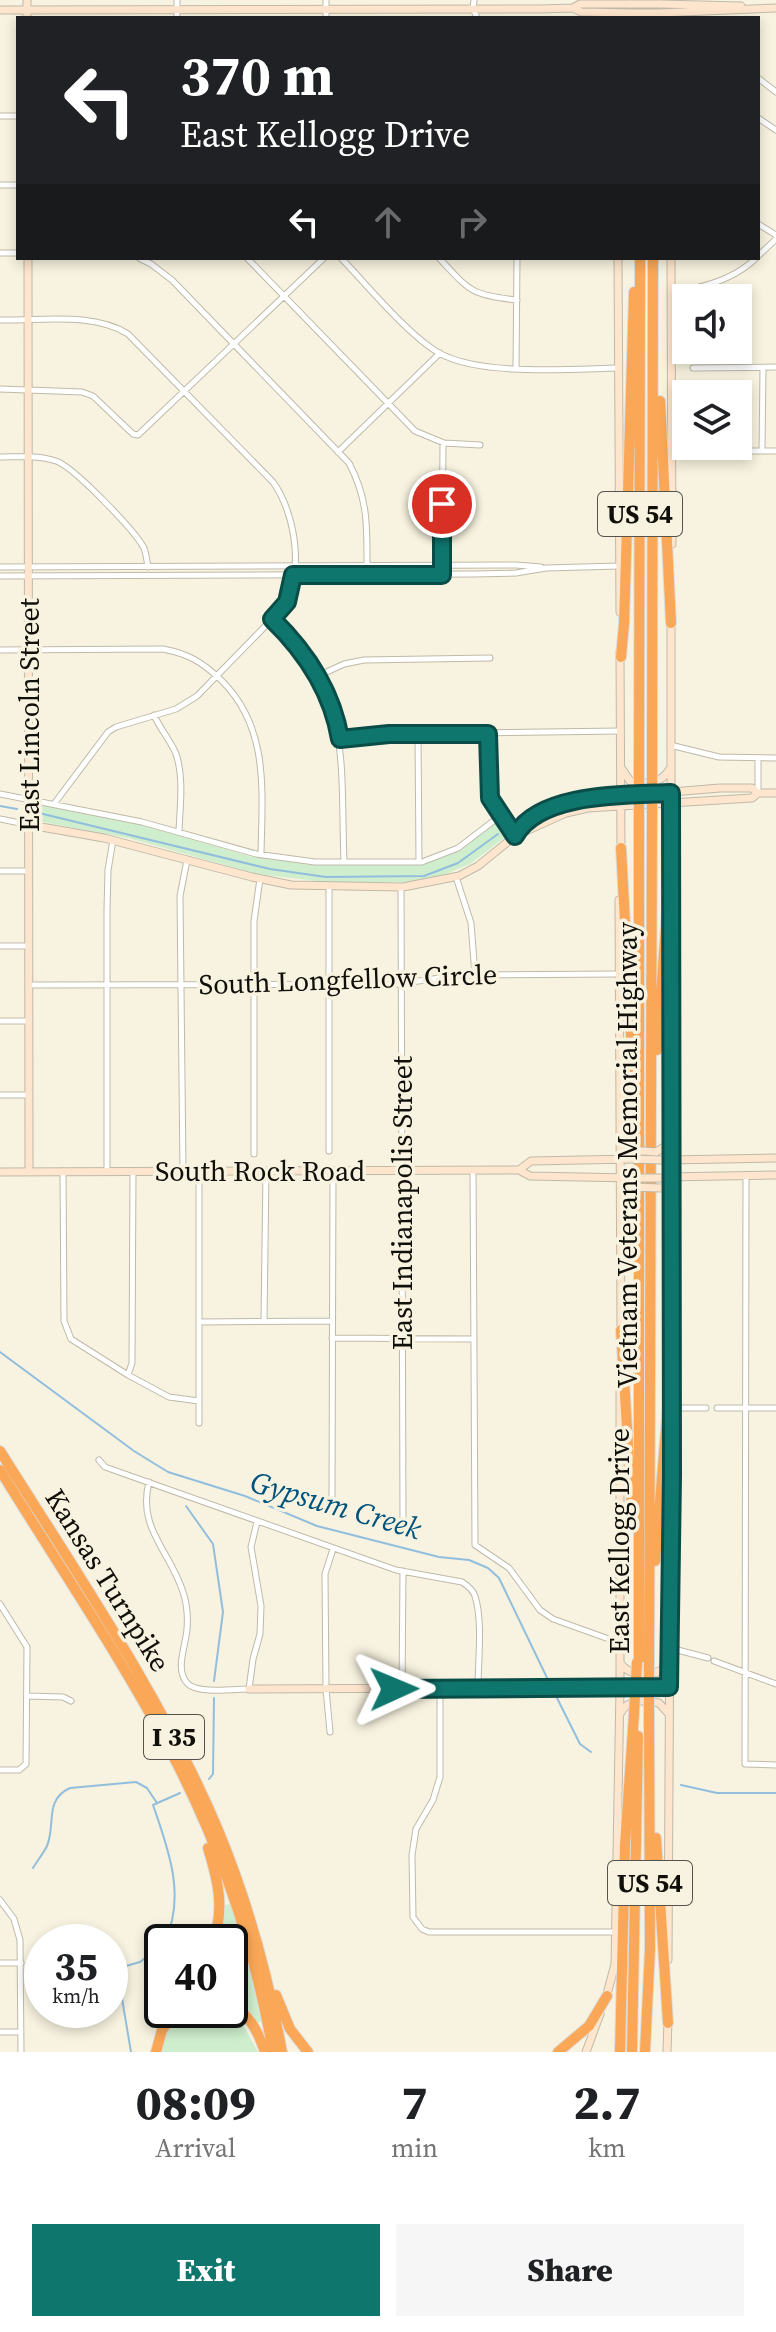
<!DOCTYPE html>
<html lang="en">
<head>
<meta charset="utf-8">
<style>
	:root { --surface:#fff; --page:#f6f6f6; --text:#202124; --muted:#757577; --accent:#0f766e }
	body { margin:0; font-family:"Source Serif 4",serif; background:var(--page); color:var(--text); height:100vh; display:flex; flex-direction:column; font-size:30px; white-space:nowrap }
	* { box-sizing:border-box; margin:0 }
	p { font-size:26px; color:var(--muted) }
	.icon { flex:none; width:44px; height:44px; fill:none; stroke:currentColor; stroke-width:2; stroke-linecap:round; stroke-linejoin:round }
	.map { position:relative; height:2052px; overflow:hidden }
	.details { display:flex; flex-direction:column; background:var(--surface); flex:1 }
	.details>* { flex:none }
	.guide { position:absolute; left:16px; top:16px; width:744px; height:244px; border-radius:0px; box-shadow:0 4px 12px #0003; background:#202124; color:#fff; overflow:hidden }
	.fabs { position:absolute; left:672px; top:284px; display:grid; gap:16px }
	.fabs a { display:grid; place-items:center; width:80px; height:80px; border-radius:0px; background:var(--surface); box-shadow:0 4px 12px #0003; font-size:40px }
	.speed { position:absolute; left:24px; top:1924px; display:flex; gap:16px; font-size:40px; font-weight:700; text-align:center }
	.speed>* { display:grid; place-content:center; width:104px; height:104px; border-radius:50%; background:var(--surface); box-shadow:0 4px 12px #0003; line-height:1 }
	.speed small { font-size:20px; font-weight:400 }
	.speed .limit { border:4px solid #111; border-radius:12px; background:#fff; color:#111 }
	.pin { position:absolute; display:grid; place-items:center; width:68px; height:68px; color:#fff; margin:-34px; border:4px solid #fff; border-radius:50%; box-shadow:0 2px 8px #0007 }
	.me { position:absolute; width:88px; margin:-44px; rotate:89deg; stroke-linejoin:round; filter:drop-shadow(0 0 6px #0008) }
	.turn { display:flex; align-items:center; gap:28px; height:168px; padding:0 32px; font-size:36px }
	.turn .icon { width:104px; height:104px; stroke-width:2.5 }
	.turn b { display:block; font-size:56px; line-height:68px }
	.lanes { display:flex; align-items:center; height:76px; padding:0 32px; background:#0003; justify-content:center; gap:40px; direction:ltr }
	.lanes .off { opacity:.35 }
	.eta { display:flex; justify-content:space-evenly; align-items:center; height:136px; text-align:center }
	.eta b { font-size:48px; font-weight:800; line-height:56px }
	.cta { display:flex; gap:16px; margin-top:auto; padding:16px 32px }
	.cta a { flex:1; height:92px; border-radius:0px; background:var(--accent); color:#fff; font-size:32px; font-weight:800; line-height:92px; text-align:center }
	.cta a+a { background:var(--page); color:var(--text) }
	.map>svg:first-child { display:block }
</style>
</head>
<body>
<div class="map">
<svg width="776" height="2052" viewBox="0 0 776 2052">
	<rect width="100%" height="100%" fill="#f8f3e0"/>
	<!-- green -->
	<path fill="#ceeecd" d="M38,804L132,822L249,856L310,865L424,864L461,850L495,824H501L508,835L470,864L436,878L410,882H325L257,874L132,839L38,821L35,818V808Z
		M232,1904L263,2021L257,2023L249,2012L230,2000V1942H218L225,1905Z
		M186,2010L236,2012L258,2052H161C163,2035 171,2019 186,2010Z"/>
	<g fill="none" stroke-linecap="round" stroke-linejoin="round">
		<!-- stream -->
		<path stroke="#92bede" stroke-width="2" d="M0,806L17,809
			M39,813L270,869L326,877L424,876L458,863L498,834
			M0,1352L134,1451L168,1472L245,1496L317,1526L439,1557L469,1560L488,1568L499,1578L550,1684
			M186,1506L213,1544L223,1612L214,1681
			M553,1690L580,1744L591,1752
			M209,1779L213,1774L214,1698
			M681,1785L717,1793H776
			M33,1868C37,1861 43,1854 47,1846C56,1824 44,1800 70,1788L136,1782L147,1788L157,1803
			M164,1942C187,1898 168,1848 153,1805L180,1793
			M131,2052L118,1975L126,1966L140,1962L162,1945"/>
		<!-- street casing -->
		<g stroke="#bfbaa8" stroke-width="7">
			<path id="street" d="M177,0V18
				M326,0V18
				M474,0L473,8L477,18
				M758,78L776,92
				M0,116H18
				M758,118L776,130
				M0,185H18
				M758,224L776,235
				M0,253H18
				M758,256L776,239
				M139,258L151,264L172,280L349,463C368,499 367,525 367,566
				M247,258L415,431L444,443L480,445
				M341,258C367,285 408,335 439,353C480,376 569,369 617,368
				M439,258C470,291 470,295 517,300
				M691,289C715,284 739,275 756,258
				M0,320C40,321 93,312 128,334L273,482C296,514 306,578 280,611L197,696L176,709L116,727L108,732L54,804
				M516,368L517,258
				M693,368L776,367
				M0,389L82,392L93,396L133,434L138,435L324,258
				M688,451H776
				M762,451L763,368
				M338,452L440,353
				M0,457C19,457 38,455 56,461C74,467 135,531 144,548C146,554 147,560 148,567
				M0,567L516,565L541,567
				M442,575L443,443
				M0,576L473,574L516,573L546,568L619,566
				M272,619C353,699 340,758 344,862
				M0,650L163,649C189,654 202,662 221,680C270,728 262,792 261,855
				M318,676L344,664L364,660L490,658
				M154,715C160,729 171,741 176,754C184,777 180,807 179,831
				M418,734L419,862
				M488,734L490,798L515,836
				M340,739L389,734L620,731
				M670,745L719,757L776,758
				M758,758V793
				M0,794L142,822L256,854L315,862H422L458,848L500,816
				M0,819L30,825
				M0,871H29
				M456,877L471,923L475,975
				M329,886V1151
				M401,887L403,1520
				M0,946H29
				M30,985L397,984L461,975L618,974
				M0,1021H28
				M0,1095H29
				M254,1154V921L260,879
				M107,1170V910L108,870L113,840
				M473,1170L475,1545L509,1568L540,1610L553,1619L620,1643
				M63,1171L64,1321L71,1339L128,1375L169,1397L199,1401
				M183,1171L180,896L187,860
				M199,1171V1423
				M746,1176L745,1764L776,1765
				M264,1321L266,1171
				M199,1322L332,1321
				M332,1338L473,1339
				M128,1375L132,1363L133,1172
				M671,1408H706
				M717,1408H776
				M99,1460L105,1467L396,1570L462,1582C468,1586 473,1590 475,1596C483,1621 478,1662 478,1688
				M149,1482C137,1528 170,1551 183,1592C187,1604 188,1617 187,1629C186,1646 174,1670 188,1684C198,1694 235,1689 249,1689L253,1659L260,1634L261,1606L251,1547L257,1522
				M332,1500L333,1171
				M0,1604L27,1647L26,1764L19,1770H0
				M670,1648L708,1658
				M714,1661L776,1684
				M402,1689L403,1571
				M440,1689V1777L433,1800L416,1829L412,1855L413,1917L422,1929L429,1932H615
				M27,1696L63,1697L71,1701
				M330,1732L326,1689L325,1574L333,1549
				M0,1900L14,1919L20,1940L21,2052
				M0,1963H21
				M0,2032H21"/>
		</g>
		<!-- secondary casing -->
		<g stroke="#bfbaa8" stroke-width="9">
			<path id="secondary" d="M27,0V18
				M660,4L741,6
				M573,8L581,12L631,13
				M0,10L540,9L573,8L580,4H631
				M660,13L776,8
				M28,258L29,1172
				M618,258L620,612
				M671,258L672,544
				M620,652L621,852
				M622,769L630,781C644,785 661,784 669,770
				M30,825L104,838L252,877L291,885L403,887L459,876L478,866L515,836L566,813L588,808L752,798L758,793H776
				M515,836L519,828L541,813L577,800L720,788H752L758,793
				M671,860V620
				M619,900L621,1332
				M671,920V1372
				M669,1160L776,1158
				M519,1170L531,1161L632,1159
				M0,1172L519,1170L530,1176L632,1178
				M666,1177L776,1175
				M621,1664C629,1676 650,1676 662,1670L667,1661
				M249,1689L669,1687
				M620,1714C628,1698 643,1700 659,1703L668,1713
				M668,1960L671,1420
				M606,1998L615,1964L620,1688V1380
				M586,2052L600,2014
				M667,2052L668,2020"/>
		</g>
		<!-- highway casing -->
		<g stroke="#dedddd" stroke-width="12">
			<path id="highway" d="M640,18V0
				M660,401L671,623
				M621,657L624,624L634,292
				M652,769L653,258
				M639,770L640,258
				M621,848L633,1070
				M657,1050L671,857
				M621,1330L633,1526
				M0,1451C76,1572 163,1699 218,1830C248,1902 268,1976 282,2052
				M0,1470C57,1563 120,1655 171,1752C220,1845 255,1948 273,2052
				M655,1561L671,1370
				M639,1662V815
				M649,1662L652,815
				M656,1838L668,2023
				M208,1848C218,1880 225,1909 213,1942
				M276,1995L290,2029L308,2052
				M230,2004C250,2014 258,2032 265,2052
				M156,2052L162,2030L178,2010
				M558,2052L589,2026L607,1996
				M620,2052L625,1845L634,1714
				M632,2052L638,1736
				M645,2052L650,1949L649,1714"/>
		</g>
		<!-- street -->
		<use href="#street" stroke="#fff" stroke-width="5"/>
		<!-- secondary -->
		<use href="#secondary" stroke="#fee5cd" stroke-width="7"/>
		<!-- highway -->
		<use href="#highway" stroke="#faa857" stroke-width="10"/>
		<!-- secondary-bridge casing -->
		<g stroke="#bfbaa8" stroke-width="9" stroke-linecap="butt">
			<path id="secondary-bridge" d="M631,4H660
				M631,13H660
				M630,1150L656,1152L664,1147
				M632,1159L663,1160
				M632,1178H662
				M629,1187L661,1188"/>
		</g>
		<!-- highway-bridge casing -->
		<g stroke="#dedddd" stroke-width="12" stroke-linecap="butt">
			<path id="highway-bridge" d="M639,815V770
				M652,815V769
				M634,1714L637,1662
				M649,1714V1662"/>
		</g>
		<!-- secondary-bridge -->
		<use href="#secondary-bridge" stroke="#fee5cd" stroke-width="7"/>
		<!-- highway-bridge -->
		<use href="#highway-bridge" stroke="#faa857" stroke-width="10"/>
	</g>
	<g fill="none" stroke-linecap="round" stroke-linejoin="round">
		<!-- route casing -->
		<g stroke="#0a4d48" stroke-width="20">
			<path id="route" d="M394,1689L669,1687L672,1475L671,793C627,795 539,792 515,836L490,798L488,734H389L340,739C332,691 306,652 272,619L287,602L293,575H442V504"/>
		</g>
		<!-- route -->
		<use href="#route" stroke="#0f766e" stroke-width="14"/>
	</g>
	<g text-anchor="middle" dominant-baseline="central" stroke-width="7" stroke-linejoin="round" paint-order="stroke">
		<!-- shield labels -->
		<g fill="#f8f3e0" stroke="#56534a" stroke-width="2">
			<rect x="598" y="492" width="84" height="44" rx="6"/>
			<rect x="144" y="1715" width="60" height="44" rx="6"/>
			<rect x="608" y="1861" width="84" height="44" rx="6"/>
		</g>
		<g font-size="26" font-weight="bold" fill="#110f09">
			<text x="640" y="514">US 54</text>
			<text x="174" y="1737">I 35</text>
			<text x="650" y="1883">US 54</text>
		</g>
		<!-- street labels -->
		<g font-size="28" fill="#110f09" stroke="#f8f3e0">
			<text transform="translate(29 715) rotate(-90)">East Lincoln Street</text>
			<text transform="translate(348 979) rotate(-2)">South Longfellow Circle</text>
			<text transform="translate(627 1155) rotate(-90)">Vietnam Veterans Memorial Highway</text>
			<text x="260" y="1171">South Rock Road</text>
			<text transform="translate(402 1203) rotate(-90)">East Indianapolis Street</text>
			<text transform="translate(619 1541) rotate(-90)">East Kellogg Drive</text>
			<text transform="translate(108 1580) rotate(58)">Kansas Turnpike</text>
		</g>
		<!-- water labels -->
		<g font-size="30" font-style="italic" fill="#00537c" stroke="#f8f3e0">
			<text transform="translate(336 1505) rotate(16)">Gypsum Creek</text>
		</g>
	</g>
</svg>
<div class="fabs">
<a><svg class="icon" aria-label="sound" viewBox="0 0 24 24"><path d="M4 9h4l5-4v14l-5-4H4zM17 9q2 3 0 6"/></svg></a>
<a><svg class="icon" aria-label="layers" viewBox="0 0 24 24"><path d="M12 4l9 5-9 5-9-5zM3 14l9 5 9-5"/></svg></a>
</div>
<div class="speed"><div>35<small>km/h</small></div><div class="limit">40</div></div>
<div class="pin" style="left:442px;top:504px;background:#d93025"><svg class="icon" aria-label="arrive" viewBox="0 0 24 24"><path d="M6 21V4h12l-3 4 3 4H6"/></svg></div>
<svg class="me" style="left:394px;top:1689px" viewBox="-20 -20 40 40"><path d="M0-17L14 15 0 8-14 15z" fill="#0f766e" stroke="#fff" stroke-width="4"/></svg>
<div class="guide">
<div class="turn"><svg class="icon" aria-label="left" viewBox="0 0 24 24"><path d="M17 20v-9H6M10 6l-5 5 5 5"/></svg><div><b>370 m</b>East Kellogg Drive</div></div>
<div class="lanes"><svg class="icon" aria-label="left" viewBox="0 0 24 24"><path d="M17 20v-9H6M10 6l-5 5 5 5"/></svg><svg class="icon off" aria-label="ahead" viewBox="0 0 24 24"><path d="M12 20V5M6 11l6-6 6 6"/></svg><svg class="icon off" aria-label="right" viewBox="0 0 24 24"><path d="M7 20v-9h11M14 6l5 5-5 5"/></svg></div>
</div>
</div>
<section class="details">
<div class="eta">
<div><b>08:09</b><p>Arrival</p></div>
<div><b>7</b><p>min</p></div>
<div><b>2.7</b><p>km</p></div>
</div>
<div class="cta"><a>Exit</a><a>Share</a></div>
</section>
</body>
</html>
